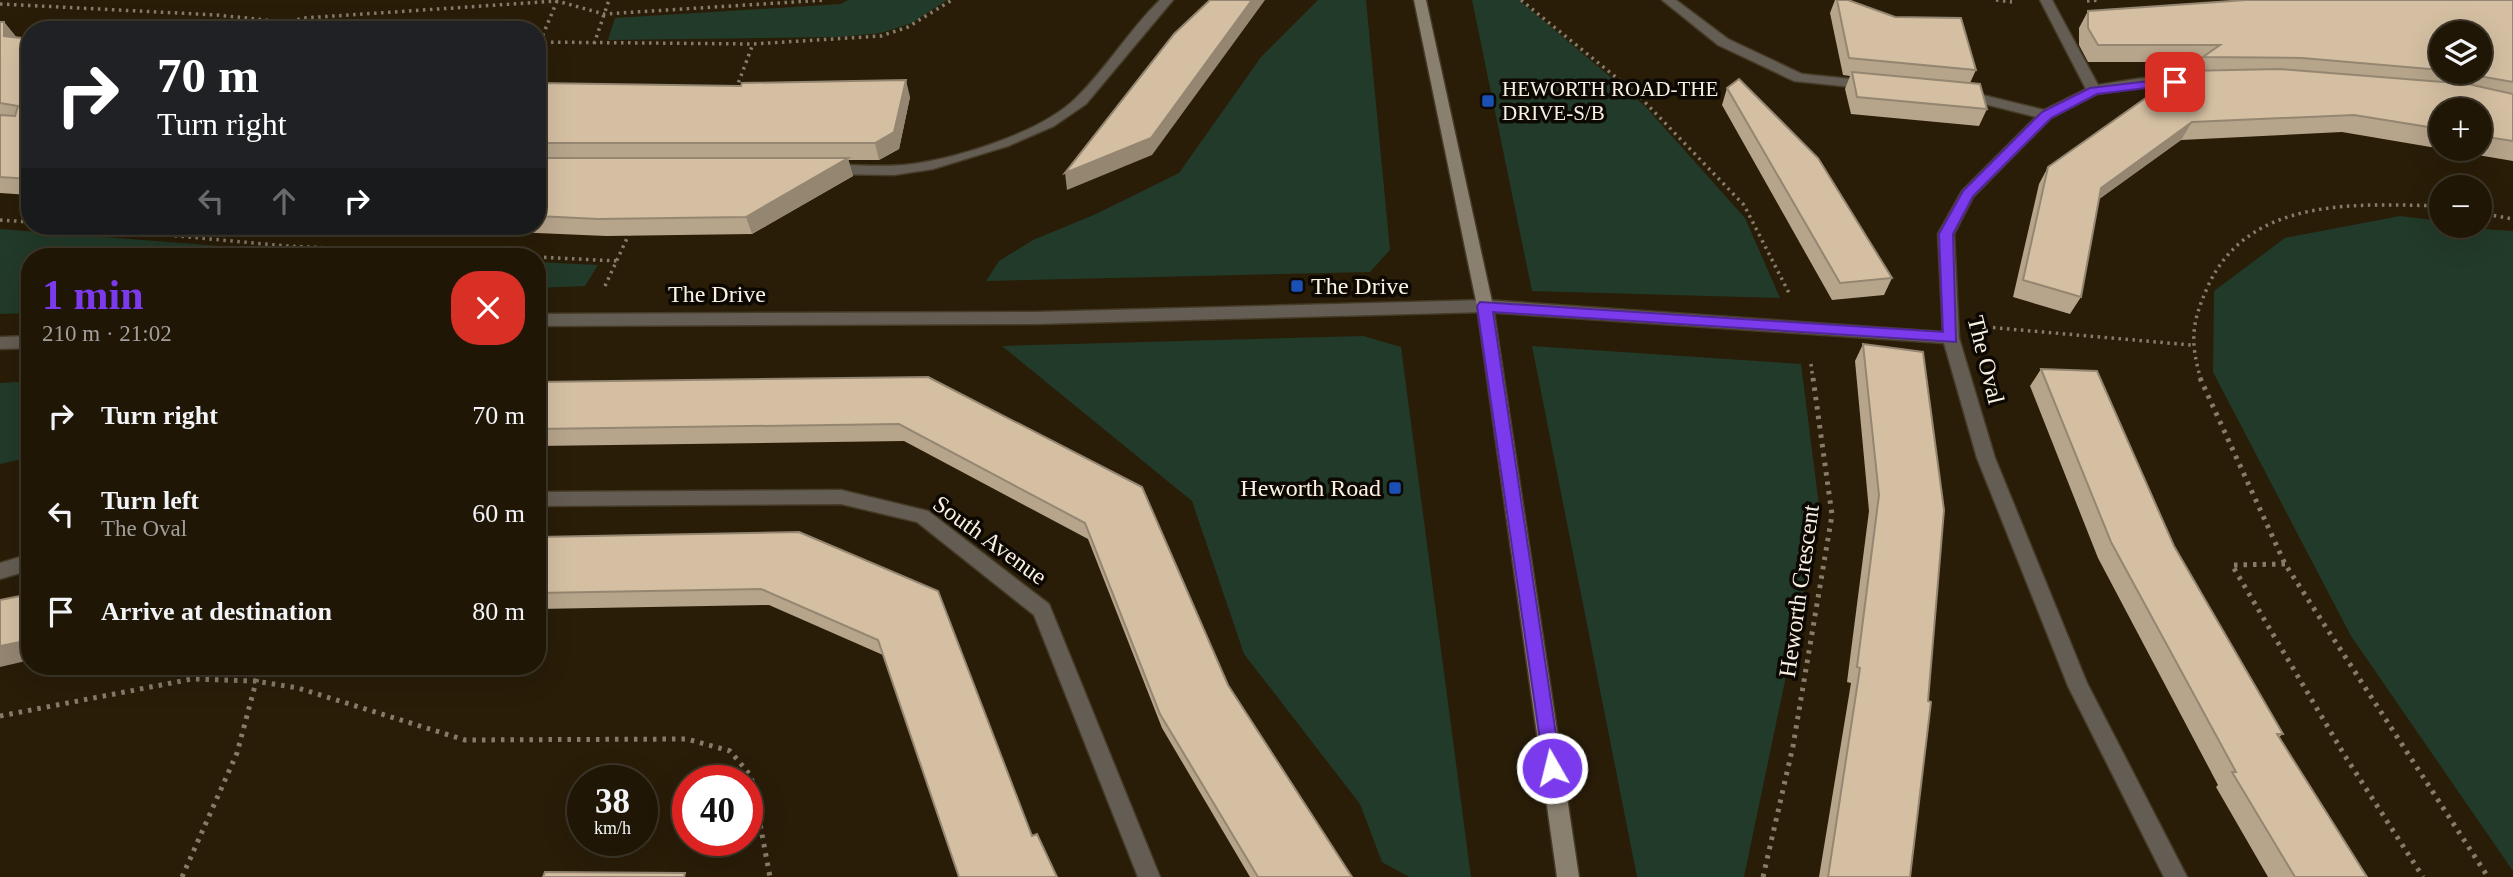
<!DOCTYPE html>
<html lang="en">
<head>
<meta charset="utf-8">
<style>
	:root { --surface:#1f1606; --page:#271f10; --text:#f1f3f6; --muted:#a19f9b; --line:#3c3528; --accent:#7c3aed }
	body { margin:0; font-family:"Times New Roman",serif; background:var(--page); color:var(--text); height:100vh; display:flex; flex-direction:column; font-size:26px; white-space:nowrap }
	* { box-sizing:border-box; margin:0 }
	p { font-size:23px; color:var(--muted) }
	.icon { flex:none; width:38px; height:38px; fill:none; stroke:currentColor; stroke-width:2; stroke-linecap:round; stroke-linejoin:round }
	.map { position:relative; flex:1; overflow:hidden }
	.sheet { position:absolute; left:21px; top:248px; width:525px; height:427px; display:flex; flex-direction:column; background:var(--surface); border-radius:28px; box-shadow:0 7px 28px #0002,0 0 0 2px var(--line) }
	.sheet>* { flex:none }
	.top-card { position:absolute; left:21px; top:21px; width:525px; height:214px; border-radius:28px; box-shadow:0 7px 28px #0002,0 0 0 2px var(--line); background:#202124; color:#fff; overflow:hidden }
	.buttons { position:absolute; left:2429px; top:21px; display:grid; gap:14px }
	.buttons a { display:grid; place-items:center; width:63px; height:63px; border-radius:50%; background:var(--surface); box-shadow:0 7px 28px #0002,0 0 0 2px var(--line); font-size:35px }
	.speed { position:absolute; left:567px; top:765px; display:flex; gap:14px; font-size:35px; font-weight:700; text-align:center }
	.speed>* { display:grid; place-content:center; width:91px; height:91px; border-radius:50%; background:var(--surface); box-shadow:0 7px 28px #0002,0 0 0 2px var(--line); line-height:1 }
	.speed small { font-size:18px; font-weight:400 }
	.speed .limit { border:10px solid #d22; background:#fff; color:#111 }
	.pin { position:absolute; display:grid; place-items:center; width:60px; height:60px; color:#fff; margin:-30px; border-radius:14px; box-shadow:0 4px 10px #0006 }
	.me { position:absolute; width:77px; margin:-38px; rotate:352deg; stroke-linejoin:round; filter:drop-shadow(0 0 5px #0008) }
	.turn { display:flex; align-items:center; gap:24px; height:147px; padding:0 21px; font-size:32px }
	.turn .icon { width:91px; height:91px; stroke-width:2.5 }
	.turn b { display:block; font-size:49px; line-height:60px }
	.lanes { display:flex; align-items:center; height:66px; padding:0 21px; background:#0003; justify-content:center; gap:35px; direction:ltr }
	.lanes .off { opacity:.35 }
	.round { display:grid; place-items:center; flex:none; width:74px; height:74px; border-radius:28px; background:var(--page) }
	.summary { display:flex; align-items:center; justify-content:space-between; height:119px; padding:0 21px }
	h1 { font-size:42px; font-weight:700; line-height:52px; color:var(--accent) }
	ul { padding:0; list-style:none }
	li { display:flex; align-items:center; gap:21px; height:98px; padding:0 21px }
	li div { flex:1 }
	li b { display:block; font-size:26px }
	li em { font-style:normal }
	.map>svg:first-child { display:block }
</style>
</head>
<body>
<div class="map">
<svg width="2513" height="877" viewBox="0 0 2513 877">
	<rect width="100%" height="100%" fill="#291d08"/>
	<!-- green -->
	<path fill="#223a29" d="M848,0H947L912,23L881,33L839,37L608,40L615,18L841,4Z
		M1318,0H1366L1390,250L1370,272L986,281L999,261L1033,240L1096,214L1179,173L1261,57Z
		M1472,0H1519L1645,106L1745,218L1780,298L1532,291Z
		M2400,216L2441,221V226L2513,231V871L2351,636L2213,372L2214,291L2285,238Z
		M0,229L258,249L435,257H30V313L0,314Z
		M537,262L598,265L585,286L537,288Z
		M1363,336L1401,347L1471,877H1409L1382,862L1360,804L1244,654L1192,501L1002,346Z
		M1532,346L1801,364L1820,513L1744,877H1637Z
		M30,381V457L0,464V383Z"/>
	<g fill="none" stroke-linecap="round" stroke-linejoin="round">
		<!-- street casing -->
		<g stroke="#463b27" stroke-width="3">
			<path id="street" d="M1160,0H1173L1086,104L1054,126L1008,146L933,169L894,175L829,174L822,169L829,164C854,165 879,167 904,165C953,160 1041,133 1076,98C1107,68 1129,30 1160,0Z
				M1662,0H1676L1728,39L1802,74L1871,81L1878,85L1871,89L1794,81L1718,45Z
				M2040,0H2052L2098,85C2118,82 2183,69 2197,81L2190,85L2151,86L2097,94L2051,118L1973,197L1954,234L1959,338L1995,458L2087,683L2187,877H2164L2068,686L1977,458L1944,343L1485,312L1035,324L537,326V314L1035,312L1485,300L1943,332L1938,234L1962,191L2036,117L1957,97L1955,94L1962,90L2044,110L2086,89Z
				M30,336V348L0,349V337Z
				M841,490L928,511L1049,604L1160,877H1138L1034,615L917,522L841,504L537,506V492Z
				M30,554V570L0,579V563Z"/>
		</g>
		<!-- secondary casing -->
		<g stroke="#463b27" stroke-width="3">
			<path id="secondary" d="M1414,0H1426L1493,306L1579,877H1557L1477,306Z"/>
		</g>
		<!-- path-far1 -->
		<path stroke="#877c6b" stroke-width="3.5" stroke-dasharray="2.5 4.5" stroke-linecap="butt" d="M1521,0L1639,96L1744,205L1789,293
			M1996,0L2012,2
			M2087,1L2099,0
			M0,4L217,15L365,30
			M280,30L288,22L304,18L557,1L604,14L826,0
			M537,42L753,44L881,36L908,27L952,0
			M540,42L557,1
			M594,44L609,0
			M736,89L753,44
			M2480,213L2513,219
			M0,220L30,222
			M70,226L286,246L535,257
			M537,257L617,261
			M605,286L629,234
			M1986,327L2191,345
			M1811,364L1813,380
			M2201,380C2190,341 2191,324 2208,286C2249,196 2357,204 2441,206"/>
		<!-- path -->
		<path stroke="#877c6b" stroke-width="5" stroke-dasharray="3.5 6" stroke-linecap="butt" d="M2200,378L2285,564L2488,877
			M2285,564L2232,565L2345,756L2423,877
			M0,716L192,679L255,681L298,688L465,740L687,739L730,751L751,776L770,877
			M182,877L237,753L260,667
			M1763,877L1793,746L1832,515L1813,378"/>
		<!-- street -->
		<use href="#street" fill="#635d53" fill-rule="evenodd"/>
		<!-- secondary -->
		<use href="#secondary" fill="#898070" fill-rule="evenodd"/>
	</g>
	<!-- wall -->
	<path fill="#b6a48b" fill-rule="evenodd" d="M1835,0H1848L1976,70L1970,83L1987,109L1979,126L1851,114L1845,89L1850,76L1843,75L1830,13Z
		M2513,0V161L2342,132L2181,140L2099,199L2081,297L2070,314L2013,297L2039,184L2048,167L2195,71L2200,62H2088L2079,45V28L2088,11ZM2441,33L2480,72H2441ZM2441,110H2480V149H2441Z
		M0,22H4L16,37L30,39V195L0,193Z
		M537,83L910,97L899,149L879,160H848L853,176L752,234L606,236L449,229L411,226H537Z
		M1727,88L1892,278L1884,295L1832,300L1722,105Z
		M1863,344L1923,352L1910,877H1819L1851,683L1847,682L1869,511L1855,361Z
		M2041,369L2174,546L2283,734L2279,737L2367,877H2268L2216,787L2218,785L2098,558L2030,386Z
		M928,377L1142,487L1228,685L1352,877H1250L1162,728L1088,539L904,441L537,446V382Z
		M799,532L1032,836L1057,877L883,655L769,605L537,609V537Z"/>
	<!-- shaded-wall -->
	<path fill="#948671" d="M1252,0H1265L1152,155L1067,190L1065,173Z
		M4,22L18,39L4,36Z
		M906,80L910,97L899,149L879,160L875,143Z
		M2192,122L2181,140L2091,205L2101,188Z
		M848,158L853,176L752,234L746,217Z
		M30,640V660L0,667V646Z"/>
	<!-- building -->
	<path fill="#d4bfa2" stroke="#948671" stroke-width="2" d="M1210,0H1252L1151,138L1065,173L1174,34Z
		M1837,0H1848L1895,17L1961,18L1976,70L1849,58Z
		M2246,0H2513V82L2456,72H2480V33H2441V70L2302,58L2203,57L2220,45H2098L2088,28V11Z
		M0,22H4V36L30,39V179L0,177V115L15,116L18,106L0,103Z
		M2280,69L2468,84L2513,94V141L2480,136V110H2441V129L2354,115L2192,122L2101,188L2081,297L2023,280L2048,167L2184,71Z
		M1852,72L1980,84L1987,109L1857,97Z
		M1739,79L1818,158L1892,278L1840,283L1727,88Z
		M906,80L894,132L875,143H537V83L741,86L742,83Z
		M537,158H848L746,217L598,219L537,216Z
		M1863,344L1923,352L1944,510L1928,701L1931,702L1910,877H1828L1860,668L1857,667L1879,495Z
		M2041,369L2097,371L2174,546L2283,734H2277L2367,877H2295L2232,772H2236L2111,542Z
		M928,377L1142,487L1228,685L1352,877H1258L1160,714L1085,523L899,424L537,429V382Z
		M799,532L938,591L1032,836L1037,834L1057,877H959L878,640L761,589L537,593V537Z
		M30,594V640L0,646V600Z
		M545,872L685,873L684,877H543Z"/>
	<!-- route -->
	<path fill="#7c3aed" stroke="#51269a" stroke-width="2" d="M2175,78L2181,82L2179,84L2097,94L2051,118L1973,196L1953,234L1956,342L1493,312L1561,768L1558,774L1552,777L1545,774L1477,306L1480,302L1943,332L1939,234L1963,191L2042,112L2090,88Z"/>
	<!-- markers -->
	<g fill="#1a4fb4" stroke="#0d0802" stroke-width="2.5">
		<rect x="1481" y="94" width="14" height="14" rx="3.5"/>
		<rect x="1290" y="279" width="14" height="14" rx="3.5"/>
		<rect x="1388" y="481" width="14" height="14" rx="3.5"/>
	</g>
	<g text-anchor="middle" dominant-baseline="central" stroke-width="7" stroke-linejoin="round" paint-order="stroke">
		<!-- far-poi labels -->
		<g font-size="21" fill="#faf1e5" stroke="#0d0802" text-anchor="start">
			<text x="1502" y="89">HEWORTH ROAD-THE<tspan x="1502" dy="24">DRIVE-S/B</tspan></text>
		</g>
		<!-- poi labels -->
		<g font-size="24" fill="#faf1e5" stroke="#0d0802" text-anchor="start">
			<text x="1311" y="286">The Drive</text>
			<text x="1381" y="488" text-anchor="end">Heworth Road</text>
		</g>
		<!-- street labels -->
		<g font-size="24" fill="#faf1e5" stroke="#0d0802">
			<text x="717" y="294">The Drive</text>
			<text transform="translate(1986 360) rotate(76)">The Oval</text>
			<text transform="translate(990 540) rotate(36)">South Avenue</text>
			<text transform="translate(1799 591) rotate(-82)">Heworth Crescent</text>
		</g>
	</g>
</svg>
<div class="buttons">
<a><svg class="icon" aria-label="layers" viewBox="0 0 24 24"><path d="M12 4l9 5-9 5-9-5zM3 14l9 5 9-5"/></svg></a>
<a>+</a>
<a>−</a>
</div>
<div class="speed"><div>38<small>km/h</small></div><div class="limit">40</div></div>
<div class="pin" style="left:2175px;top:82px;background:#d93025"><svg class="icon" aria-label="arrive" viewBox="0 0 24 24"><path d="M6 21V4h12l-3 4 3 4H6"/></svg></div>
<svg class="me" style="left:1552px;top:768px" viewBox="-20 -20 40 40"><circle r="17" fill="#7c3aed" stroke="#fff" stroke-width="3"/><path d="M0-11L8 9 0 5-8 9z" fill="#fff"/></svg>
<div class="top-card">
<div class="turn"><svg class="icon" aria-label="right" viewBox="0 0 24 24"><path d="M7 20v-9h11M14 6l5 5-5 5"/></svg><div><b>70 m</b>Turn right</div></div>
<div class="lanes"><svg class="icon off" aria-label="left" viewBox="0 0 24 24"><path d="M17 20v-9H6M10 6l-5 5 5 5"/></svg><svg class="icon off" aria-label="ahead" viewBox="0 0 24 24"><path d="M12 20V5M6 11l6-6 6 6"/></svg><svg class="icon" aria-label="right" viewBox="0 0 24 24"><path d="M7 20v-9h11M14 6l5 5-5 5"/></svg></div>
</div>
<section class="sheet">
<div class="summary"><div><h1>1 min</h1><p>210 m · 21:02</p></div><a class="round" style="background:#d93025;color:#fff"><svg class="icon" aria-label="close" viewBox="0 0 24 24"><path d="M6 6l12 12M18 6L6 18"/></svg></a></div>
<ul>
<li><svg class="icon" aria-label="right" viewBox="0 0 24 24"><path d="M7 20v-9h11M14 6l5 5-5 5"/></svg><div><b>Turn right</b></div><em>70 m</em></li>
<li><svg class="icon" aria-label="left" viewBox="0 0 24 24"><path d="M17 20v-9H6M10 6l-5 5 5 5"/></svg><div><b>Turn left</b><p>The Oval</p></div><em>60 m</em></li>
<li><svg class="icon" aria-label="arrive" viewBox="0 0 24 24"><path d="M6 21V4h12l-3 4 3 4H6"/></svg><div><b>Arrive at destination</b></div><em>80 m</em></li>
</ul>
</section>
</div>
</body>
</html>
